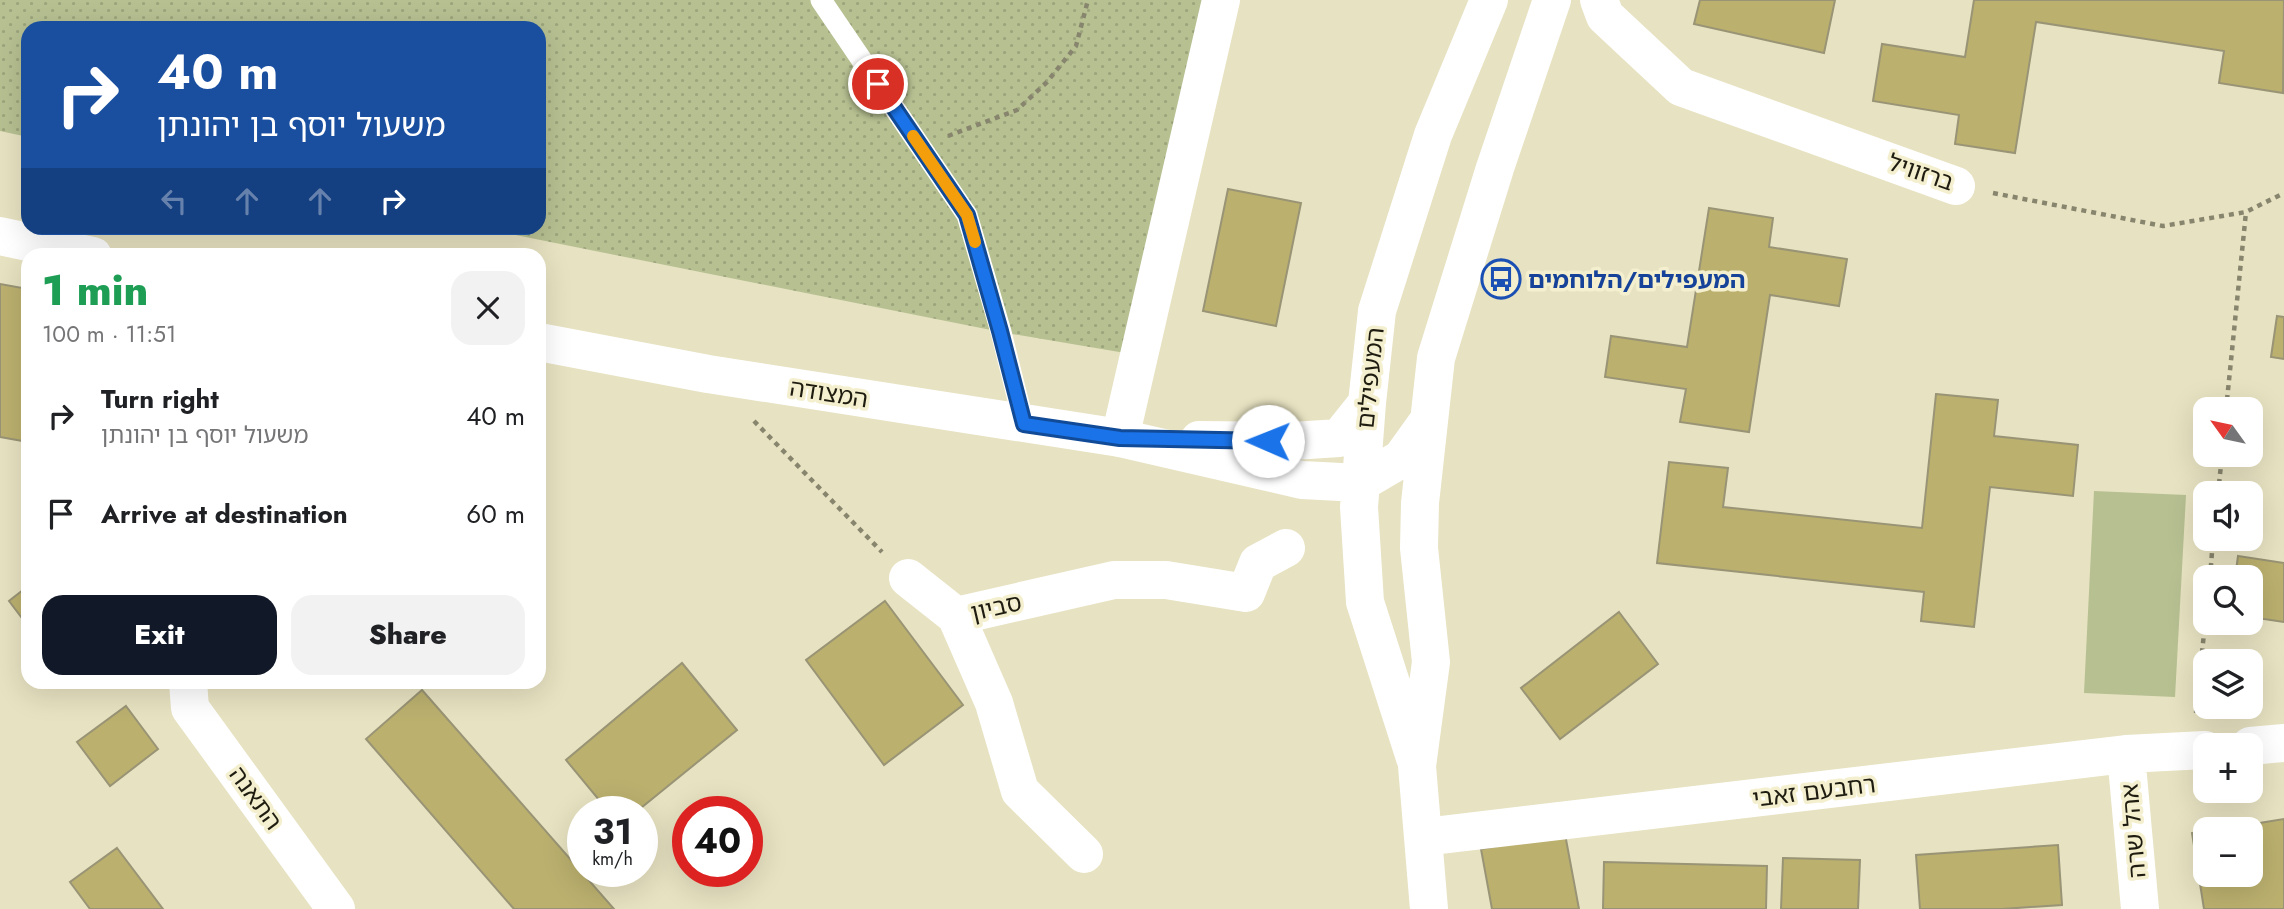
<!DOCTYPE html>
<html lang="en">
<head>
<meta charset="utf-8">
<style>
	:root { --surface:#fff; --page:#f2f2f2; --text:#202124; --muted:#757577; --accent:#111827 }
	body { margin:0; font-family:Jost,"Noto Sans Hebrew",sans-serif; background:var(--page); color:var(--text); height:100vh; display:flex; flex-direction:column; font-size:26px; white-space:nowrap }
	* { box-sizing:border-box; margin:0 }
	p { font-size:23px; color:var(--muted) }
	.icon { flex:none; width:38px; height:38px; fill:none; stroke:currentColor; stroke-width:2; stroke-linecap:round; stroke-linejoin:round }
	.map { position:relative; flex:1; overflow:hidden }
	.side { position:absolute; left:21px; top:248px; width:525px; height:441px; display:flex; flex-direction:column; background:var(--surface); border-radius:21px; box-shadow:0 7px 28px #0002 }
	.side>* { flex:none }
	.banner { position:absolute; left:21px; top:21px; width:525px; height:214px; border-radius:21px; box-shadow:0 7px 28px #0002; background:#1a4fa0; color:#fff; overflow:hidden }
	.needle { width:46px; rotate:303deg }
	.fabs { position:absolute; left:2193px; top:397px; display:grid; gap:14px }
	.fabs a { display:grid; place-items:center; width:70px; height:70px; border-radius:14px; background:var(--surface); box-shadow:0 7px 28px #0002; font-size:35px }
	.speed { position:absolute; left:567px; top:796px; display:flex; gap:14px; font-size:35px; font-weight:700; text-align:center }
	.speed>* { display:grid; place-content:center; width:91px; height:91px; border-radius:50%; background:var(--surface); box-shadow:0 7px 28px #0002; line-height:1 }
	.speed small { font-size:18px; font-weight:400 }
	.speed .limit { border:10px solid #d22; background:#fff; color:#111 }
	.pin { position:absolute; display:grid; place-items:center; width:60px; height:60px; color:#fff; margin:-30px; border:4px solid #fff; border-radius:50%; box-shadow:0 2px 7px #0007 }
	.me { position:absolute; width:77px; margin:-38px; rotate:271deg; stroke-linejoin:round; filter:drop-shadow(0 0 5px #0008) }
	.turn { display:flex; align-items:center; gap:24px; height:147px; padding:0 21px; font-size:32px }
	.turn .icon { width:91px; height:91px; stroke-width:2.5 }
	.turn b { display:block; font-size:49px; line-height:60px }
	.lanes { display:flex; align-items:center; height:66px; padding:0 21px; background:#0003; justify-content:center; gap:35px; direction:ltr }
	.lanes .off { opacity:.35 }
	.round { display:grid; place-items:center; flex:none; width:74px; height:74px; border-radius:21px; background:var(--page) }
	.head { display:flex; align-items:center; justify-content:space-between; height:119px; padding:0 21px }
	h1 { font-size:42px; font-weight:800; line-height:52px; color:#1e9e55 }
	.action { display:flex; gap:14px; margin-top:auto; padding:14px 21px }
	.action a { flex:1; height:80px; border-radius:21px; background:var(--accent); color:#fff; font-size:28px; font-weight:800; line-height:80px; text-align:center }
	.action a+a { background:var(--page); color:var(--text) }
	ul { padding:0; list-style:none }
	li { display:flex; align-items:center; gap:21px; height:98px; padding:0 21px }
	li div { flex:1 }
	li b { display:block; font-size:26px }
	li em { font-style:normal }
	.map>svg:first-child { display:block }
</style>
</head>
<body>
<div class="map">
<svg width="2284" height="909" viewBox="0 0 2284 909">
	<defs>
		<pattern id="park-dots" width="8" height="8" patternUnits="userSpaceOnUse" patternTransform="scale(1.75)"><rect width="8" height="8" fill="#b6c091"/><path d="M2 2h.1M6 6h.1" fill="none" stroke="#9ca47c" stroke-width="1.8" stroke-linecap="round"/></pattern>
	</defs>
	<rect width="100%" height="100%" fill="#e7e2c1"/>
	<!-- grass -->
	<path fill="#b6c091" d="M2094,491L2186,495L2175,697L2084,693Z"/>
	<!-- park -->
	<path fill="url(#park-dots)" d="M0,0H1207L1137,355L1001,332L480,228H539V28H28V137L0,131Z"/>
	<!-- building -->
	<path fill="#bbb06e" stroke="#999475" stroke-width="2" d="M1700,0H1835L1824,53L1694,24Z
		M1974,0H2284L2283,93L2219,83L2224,51L2036,22L2015,153L1955,144L1959,115L1873,101L1882,44L1965,57Z
		M1228,189L1301,203L1276,326L1203,311Z
		M1709,208L1773,218L1769,247L1847,259L1839,306L1770,295L1749,432L1680,422L1686,389L1605,377L1611,336L1687,347Z
		M0,284L28,289V442L0,437Z
		M2277,316L2284,317V359L2271,357Z
		M1936,394L1998,400L1994,436L2078,445L2073,496L1990,487L1974,627L1921,621L1924,592L1657,563L1669,462L1728,468L1723,507L1922,528Z
		M2238,556L2284,563V622L2250,617V578H2235Z
		M28,586V626L9,601Z
		M885,601L963,705L884,765L806,660Z
		M1619,612L1658,664L1560,739L1521,688Z
		M682,663L737,730L636,812H609L566,760Z
		M422,690L614,909H514L366,739Z
		M126,706L158,749L110,786L77,742Z
		M2284,819V909H2204L2192,833L2205,831V875H2250V830H2216Z
		M1565,834L1579,909H1492L1481,849Z
		M2058,845L2062,905L2002,909H1920L1916,855Z
		M117,848L163,909H90L70,882Z
		M1783,858L1860,860L1858,909H1781Z
		M1604,862L1767,866L1766,909H1603Z"/>
	<g fill="none" stroke-linecap="round" stroke-linejoin="round">
		<!-- path -->
		<path stroke="#88856e" stroke-width="4.5" stroke-dasharray="5 5" stroke-linecap="butt" d="M948,136L1017,110L1047,82L1076,46L1088,0
			M1993,193L2163,226L2246,212L2284,193
			M2226,410L2246,212
			M754,421L882,552
			M2218,494L2222,455
			M2210,578L2213,539
			M2196,713L2205,623"/>
		<!-- service -->
		<path stroke="#fff" stroke-width="21" d="M821,0L967,215L1001,332L1024,424"/>
		<!-- minor -->
		<path stroke="#fff" stroke-width="38" d="M1599,0L1605,16L1681,87L1956,186
			M1120,438L1221,0
			M908,578L956,616L994,703L1020,791L1084,854
			M956,616L1114,580H1166L1246,593L1258,563L1286,548
			M188,682L190,708L336,909
			M2250,746L2284,743
			M2126,754L2140,909
			M1424,837L2126,754L2205,750"/>
		<!-- tertiary -->
		<path stroke="#fff" stroke-width="38" d="M0,236L93,256
			M539,342L708,374L1120,438L1302,480L1360,483L1401,459L1429,420
			M1199,440L1293,441L1339,438L1367,403
			M1415,758L1365,602L1359,507L1367,403L1377,311L1433,135L1489,0
			M1429,909L1417,766L1431,662L1419,548L1420,503L1436,358L1495,168L1552,0"/>
	</g>
	<g fill="none" stroke-linecap="round" stroke-linejoin="round">
		<!-- route casing -->
		<g stroke="#114b97" stroke-width="18">
			<path id="route" d="M878,84L967,215L1000,331L1024,424L1120,438L1268,441"/>
		</g>
		<!-- route -->
		<use href="#route" stroke="#1a73e8" stroke-width="12"/>
		<!-- slow -->
		<path stroke="#f59e0b" stroke-width="12" d="M913,136L967,215L975,242"/>
	</g>
	<!-- icons -->
	<defs>
		<g id="bus-ring" transform="scale(2.0125)"><circle r="9.5" fill="#f4efce" stroke="#1a4fb4" stroke-width="1.5"/><path d="M-5-6H5V4H4V6H2V4H-2V6H-4V4H-5ZM-3.5-4V0h7V-4ZM-3.5 1.2v1.5H-2V1.2ZM2 1.2v1.5H3.5V1.2Z" fill="#1a4fb4"/></g>
	</defs>
	<g fill-rule="evenodd">
		<use href="#bus-ring" x="1501" y="279"/>
	</g>
	<g text-anchor="middle" dominant-baseline="central" stroke-width="7" stroke-linejoin="round" paint-order="stroke">
		<!-- street labels -->
		<g font-size="24" fill="#1e1c10" stroke="#f4efce">
			<text transform="translate(1921 172) rotate(19)">ברזוויל</text>
			<text transform="translate(1370 378) rotate(-84)">המעפילים</text>
			<text transform="translate(829 393) rotate(9)">המצודה</text>
			<text transform="translate(996 607) rotate(-13)">סביון</text>
			<text transform="translate(1814 791) rotate(-7)">רחבעם זאבי</text>
			<text transform="translate(256 798) rotate(54)">התאנה</text>
			<text transform="translate(2133 831) rotate(-95)">אהל שרה</text>
		</g>
		<!-- transit labels -->
		<g font-size="24" font-weight="bold" fill="#164399" stroke="#f4efce" text-anchor="start">
			<text x="1528" y="279">המעפילים/הלוחמים</text>
		</g>
	</g>
</svg>
<div class="fabs">
<a><svg class="needle" viewBox="-14 -14 28 28"><path d="M0-13l5 13h-10z" fill="#e53935"/><path d="M0 13l5-13h-10z" fill="#757577"/></svg></a>
<a><svg class="icon" aria-label="sound" viewBox="0 0 24 24"><path d="M4 9h4l5-4v14l-5-4H4zM17 9q2 3 0 6"/></svg></a>
<a><svg class="icon" aria-label="search" viewBox="0 0 24 24"><circle cx="10" cy="10" r="6"/><path d="M15 15l6 6"/></svg></a>
<a><svg class="icon" aria-label="layers" viewBox="0 0 24 24"><path d="M12 4l9 5-9 5-9-5zM3 14l9 5 9-5"/></svg></a>
<a>+</a>
<a>−</a>
</div>
<div class="speed"><div>31<small>km/h</small></div><div class="limit">40</div></div>
<div class="pin" style="left:878px;top:84px;background:#d93025"><svg class="icon" aria-label="arrive" viewBox="0 0 24 24"><path d="M6 21V4h12l-3 4 3 4H6"/></svg></div>
<svg class="me" style="left:1268px;top:441px" viewBox="-20 -20 40 40"><circle r="19" fill="#fff"/><path d="M0-13L10 11 0 6-10 11z" fill="#1a73e8"/></svg>
<div class="banner">
<div class="turn"><svg class="icon" aria-label="right" viewBox="0 0 24 24"><path d="M7 20v-9h11M14 6l5 5-5 5"/></svg><div><b>40 m</b>משעול יוסף בן יהונתן</div></div>
<div class="lanes"><svg class="icon off" aria-label="left" viewBox="0 0 24 24"><path d="M17 20v-9H6M10 6l-5 5 5 5"/></svg><svg class="icon off" aria-label="ahead" viewBox="0 0 24 24"><path d="M12 20V5M6 11l6-6 6 6"/></svg><svg class="icon off" aria-label="ahead" viewBox="0 0 24 24"><path d="M12 20V5M6 11l6-6 6 6"/></svg><svg class="icon" aria-label="right" viewBox="0 0 24 24"><path d="M7 20v-9h11M14 6l5 5-5 5"/></svg></div>
</div>
<section class="side">
<div class="head"><div><h1>1 min</h1><p>100 m · 11:51</p></div><a class="round"><svg class="icon" aria-label="close" viewBox="0 0 24 24"><path d="M6 6l12 12M18 6L6 18"/></svg></a></div>
<ul>
<li><svg class="icon" aria-label="right" viewBox="0 0 24 24"><path d="M7 20v-9h11M14 6l5 5-5 5"/></svg><div><b>Turn right</b><p>משעול יוסף בן יהונתן</p></div><em>40 m</em></li>
<li><svg class="icon" aria-label="arrive" viewBox="0 0 24 24"><path d="M6 21V4h12l-3 4 3 4H6"/></svg><div><b>Arrive at destination</b></div><em>60 m</em></li>
</ul>
<div class="action"><a>Exit</a><a>Share</a></div>
</section>
</div>
</body>
</html>
